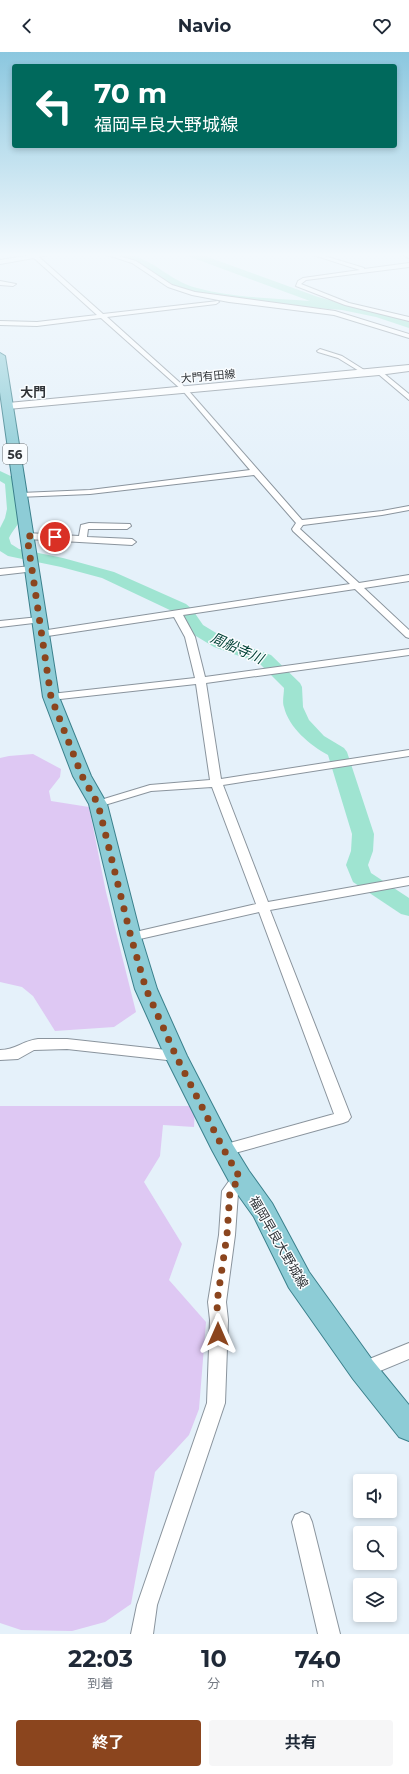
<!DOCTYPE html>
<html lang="ja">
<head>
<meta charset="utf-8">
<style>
	:root { --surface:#fff; --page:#f6f6f7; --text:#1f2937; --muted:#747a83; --accent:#8b451e }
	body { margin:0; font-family:Montserrat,"Noto Sans JP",sans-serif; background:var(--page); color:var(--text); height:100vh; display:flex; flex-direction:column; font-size:15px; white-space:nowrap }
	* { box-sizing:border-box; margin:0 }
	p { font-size:13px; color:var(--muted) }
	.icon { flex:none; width:22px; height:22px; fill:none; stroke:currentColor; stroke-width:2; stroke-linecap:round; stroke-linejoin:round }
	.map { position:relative; height:1582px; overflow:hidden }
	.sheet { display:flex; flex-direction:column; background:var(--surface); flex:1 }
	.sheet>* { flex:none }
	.banner { position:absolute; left:12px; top:12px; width:385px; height:84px; border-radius:4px; box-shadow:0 2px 6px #0003; background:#00695c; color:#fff; overflow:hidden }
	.fabs { position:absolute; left:353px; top:1422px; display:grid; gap:8px }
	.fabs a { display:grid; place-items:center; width:44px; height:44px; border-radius:4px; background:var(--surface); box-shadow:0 2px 6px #0003; font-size:20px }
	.pin { position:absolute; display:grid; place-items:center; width:34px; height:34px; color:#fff; margin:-17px; border:2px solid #fff; border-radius:50%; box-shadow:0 1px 4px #0007 }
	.me { position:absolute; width:44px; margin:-22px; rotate:0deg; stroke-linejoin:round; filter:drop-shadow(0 0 3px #0008) }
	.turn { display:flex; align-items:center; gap:14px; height:84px; padding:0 16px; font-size:18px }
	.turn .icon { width:52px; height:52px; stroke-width:2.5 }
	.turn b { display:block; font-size:28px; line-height:34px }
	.eta { display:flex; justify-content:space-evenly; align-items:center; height:68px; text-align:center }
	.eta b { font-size:24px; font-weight:700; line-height:28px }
	.action { display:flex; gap:8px; margin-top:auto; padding:8px 16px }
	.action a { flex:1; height:46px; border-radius:4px; background:var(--accent); color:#fff; font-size:16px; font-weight:700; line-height:46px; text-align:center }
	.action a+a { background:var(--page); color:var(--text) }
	header { display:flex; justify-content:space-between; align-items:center; height:52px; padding:0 16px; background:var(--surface); font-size:18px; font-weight:700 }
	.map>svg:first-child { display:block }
</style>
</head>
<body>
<header><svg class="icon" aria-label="back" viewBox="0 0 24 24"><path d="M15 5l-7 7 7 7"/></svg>Navio<svg class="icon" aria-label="heart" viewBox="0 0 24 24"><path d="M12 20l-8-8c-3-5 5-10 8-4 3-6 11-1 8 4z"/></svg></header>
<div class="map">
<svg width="409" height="1582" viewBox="0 0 409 1582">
	<rect width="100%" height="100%" fill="#e5f1fa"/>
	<!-- green -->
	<path fill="#dec8f3" d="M33,702L61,717L60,725L49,739L51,749L89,755L106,840L136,960L114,975L55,979L33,944L22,935L0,930V706L9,704Z
		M0,1054H195L194,1075L163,1073L160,1104L144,1130L182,1192L169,1228L206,1270L199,1357L189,1383L155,1420L131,1552L105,1570L72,1579L21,1578L0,1571Z"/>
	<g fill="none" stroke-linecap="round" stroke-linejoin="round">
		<!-- river -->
		<path fill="#9fe4d1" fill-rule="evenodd" d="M111,201C151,200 163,227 197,236C233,246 273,246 310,249L185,203L183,201H197L318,245L359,256L382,260L409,269V276L376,265L342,258L250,251L194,242L168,231L134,209L113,203Z
			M0,419L17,427C23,436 24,456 20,467C18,474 12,479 9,486L11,492L19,497L63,506L114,520L186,552L192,557L203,573L226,587L271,603L300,631L302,635L303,655L309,668L324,684L344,696L347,700L374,782L373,799L368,813L371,821L409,846V864L401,862L353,830L346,813L351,799L352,782L328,703C310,693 289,676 284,655C282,650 284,642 284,636L259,611L214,595L191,581L180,565L174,560L102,526L61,515L8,504L0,499V476L5,466L7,457L5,432L0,429Z"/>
		<!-- minor casing -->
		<g stroke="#8a949d" stroke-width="2">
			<path id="minor" d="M43,201H55L39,205L103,262L218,249L219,250L216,252L107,265L187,337L302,468L382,459L409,454V458L382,463L303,473L300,477L359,531L409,523V529L364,536L409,578V586L406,585L355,537L183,563L195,585L205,625L409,597V603L206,631L221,727L409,698V704L223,733L268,850L409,825V833L270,858L351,1065L348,1069L343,1071L224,1104L219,1102L216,1098L219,1094L334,1062L259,860L131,889L126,888L124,885L126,882L131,881L256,852L212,735L151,739L98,755L92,752L94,750L150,733L210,728L196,632L51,648L46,645L51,642L195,626L185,585L174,565L41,585L36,582L41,579L350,532L293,479L292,477L296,471L254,423L90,442L18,445V441H21L90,438L250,418L183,339L101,266L37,274L0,273V269L37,270L97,263L34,206L0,212V208Z
				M101,201H109L136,209L172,233L195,240L335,259L409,282V286L334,263L229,250L192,243L168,235L132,211Z
				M307,201H315L364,216V217L409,211V215L306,228L301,232L349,251L409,265V269L345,253L296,234L298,229L303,226L360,218Z
				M400,201L409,202V206L401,202Z
				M0,229L16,232L13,234L0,233Z
				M320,297L342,304L369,321L364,322L338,306L318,300L317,299Z
				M377,319H381L409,342V348L377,321Z
				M89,471L130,472L131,474L127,477H88L87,485L132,487L136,490L132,493L27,487L23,484L27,481L79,484L81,473Z
				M32,514L35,515L36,517L35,519L0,523V517Z
				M39,565L42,566L44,568L42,570L0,575V569Z
				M38,987H67L176,999L181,1000L183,1004L181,1008L176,1009L67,997L34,998L18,1007L0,1008V998C16,998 22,989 38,987Z
				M240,1120L246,1122L248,1126L238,1141L235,1183L226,1250L228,1268L225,1351L157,1553L153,1582H131L137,1553L207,1351L210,1268L208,1250L219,1183L222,1139L234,1122Z
				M409,1291V1307L363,1326L357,1324L354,1318L357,1312Z
				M302,1460L309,1463L312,1470L340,1582H318L292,1470L295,1463Z"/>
		</g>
		<!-- secondary casing -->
		<g stroke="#8a949d" stroke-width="2">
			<path id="secondary" d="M409,313V319L379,323L8,357L3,354L8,351Z"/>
		</g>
		<!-- primary casing -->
		<g stroke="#3b808c" stroke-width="2">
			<path id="primary" d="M0,301L5,304L59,645L91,724L107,752L141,885L157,937L187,1004L233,1093L249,1119L272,1151L309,1220L373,1309L409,1353V1389L399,1385L353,1327L289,1236L254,1165L231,1133L212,1098L165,1004L135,937L121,885L89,752L73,724L43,645L0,340Z"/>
		</g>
		<!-- minor -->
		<use href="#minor" fill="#fff" fill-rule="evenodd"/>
		<!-- secondary -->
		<use href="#secondary" fill="#fff" fill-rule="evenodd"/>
		<!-- primary -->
		<use href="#primary" fill="#8dccd6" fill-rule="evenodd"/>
	</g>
	<!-- sky -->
	<linearGradient id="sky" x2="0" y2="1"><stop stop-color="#8bc7df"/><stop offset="0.48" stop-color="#f3f9fd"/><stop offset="1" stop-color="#f3f9fd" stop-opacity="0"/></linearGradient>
	<rect width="409" height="422" fill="url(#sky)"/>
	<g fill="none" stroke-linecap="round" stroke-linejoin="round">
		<!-- route -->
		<path stroke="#8b451e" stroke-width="7" stroke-dasharray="0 12.6" d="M55,485L27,484L51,645L82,724L98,752L131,885L146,937L176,1004L224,1098L240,1126L230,1139L227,1183L217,1250L218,1282"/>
	</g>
	<g text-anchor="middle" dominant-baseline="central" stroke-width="3" stroke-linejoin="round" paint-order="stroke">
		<!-- far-street labels -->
		<g font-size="11" fill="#2f3337" stroke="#fafdff">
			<text transform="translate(208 324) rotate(-5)">大門有田線</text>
		</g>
		<!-- shield labels -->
		<rect fill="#fafdff" stroke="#6c7073" stroke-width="1" x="3" y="392" width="24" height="20" rx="3"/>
		<g font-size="12" font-weight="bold" fill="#2f3337">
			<text x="15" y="402">56</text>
		</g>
		<!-- far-quarter labels -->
		<g font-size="13" font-weight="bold" fill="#2f3337" stroke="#fafdff">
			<text x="33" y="340">大門</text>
		</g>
		<!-- street labels -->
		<g font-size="13" fill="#2f3337" stroke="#fafdff">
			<text transform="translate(279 1190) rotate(60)">福岡早良大野城線</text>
		</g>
		<!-- water labels -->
		<g font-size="14" font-style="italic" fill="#024236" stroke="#fafdff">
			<text transform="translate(237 596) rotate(24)">周船寺川</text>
		</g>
	</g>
</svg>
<div class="fabs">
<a><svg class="icon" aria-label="sound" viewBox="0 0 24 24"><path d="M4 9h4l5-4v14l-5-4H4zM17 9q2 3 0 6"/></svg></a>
<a><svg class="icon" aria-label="search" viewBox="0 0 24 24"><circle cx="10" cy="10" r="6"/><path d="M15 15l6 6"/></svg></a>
<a><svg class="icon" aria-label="layers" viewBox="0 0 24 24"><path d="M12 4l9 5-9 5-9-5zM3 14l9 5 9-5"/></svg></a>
</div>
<div class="pin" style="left:55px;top:485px;background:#d93025"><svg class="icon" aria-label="arrive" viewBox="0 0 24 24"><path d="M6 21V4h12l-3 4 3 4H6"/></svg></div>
<svg class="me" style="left:218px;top:1282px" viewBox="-20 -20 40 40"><path d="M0-17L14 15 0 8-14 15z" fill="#8b451e" stroke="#fff" stroke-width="4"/></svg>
<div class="banner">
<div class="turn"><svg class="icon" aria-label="left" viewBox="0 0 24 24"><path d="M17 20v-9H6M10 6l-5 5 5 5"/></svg><div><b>70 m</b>福岡早良大野城線</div></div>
</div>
</div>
<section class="sheet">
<div class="eta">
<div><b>22:03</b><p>到着</p></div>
<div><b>10</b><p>分</p></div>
<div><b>740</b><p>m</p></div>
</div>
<div class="action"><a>終了</a><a>共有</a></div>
</section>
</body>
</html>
